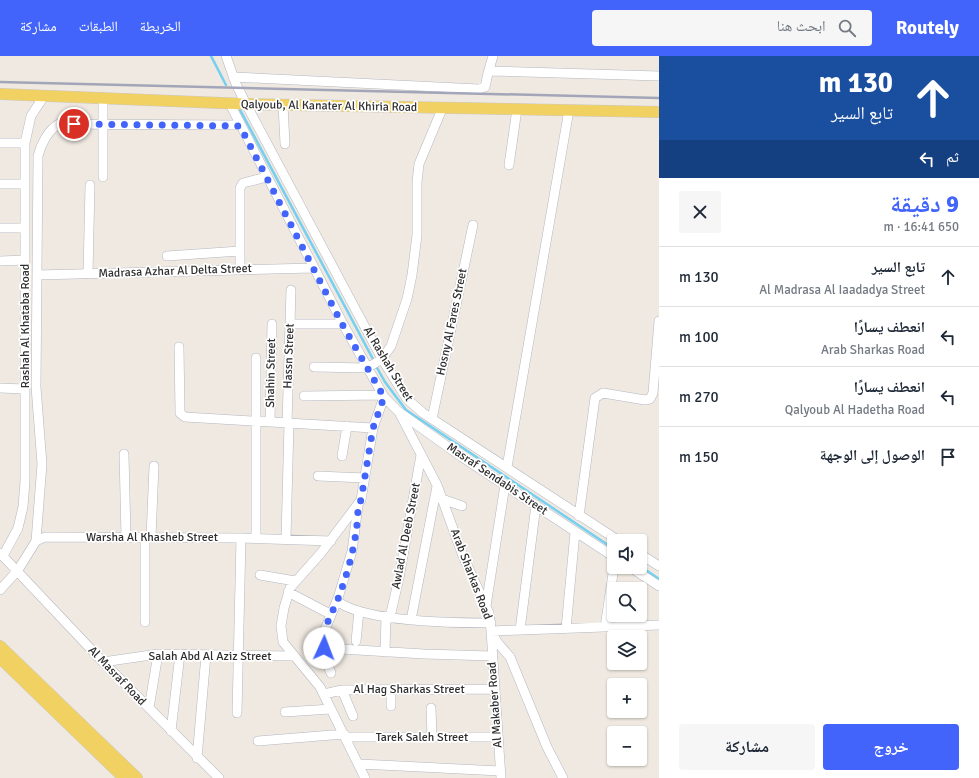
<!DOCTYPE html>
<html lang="ar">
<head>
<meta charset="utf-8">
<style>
	:root { --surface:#fff; --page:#f6f6f7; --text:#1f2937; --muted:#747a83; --line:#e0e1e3; --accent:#4264fb }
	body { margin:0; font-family:Signika,"Noto Naskh Arabic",sans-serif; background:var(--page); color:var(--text); direction:rtl; height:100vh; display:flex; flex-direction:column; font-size:15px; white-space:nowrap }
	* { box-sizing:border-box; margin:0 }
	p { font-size:13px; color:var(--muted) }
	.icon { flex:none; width:22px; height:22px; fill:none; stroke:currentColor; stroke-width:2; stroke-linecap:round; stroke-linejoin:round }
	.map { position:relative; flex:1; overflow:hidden; direction:ltr }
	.panel { display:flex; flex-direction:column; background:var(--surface); width:320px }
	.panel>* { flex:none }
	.top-card { background:#1a4fa0; color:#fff; overflow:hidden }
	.controls { position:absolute; left:607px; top:478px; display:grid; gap:8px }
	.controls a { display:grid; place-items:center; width:40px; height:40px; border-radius:4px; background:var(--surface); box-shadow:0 1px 3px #0004; font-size:20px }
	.pin { position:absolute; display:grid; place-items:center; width:34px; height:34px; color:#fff; margin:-17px; border:2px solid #fff; border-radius:50%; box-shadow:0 1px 4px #0007 }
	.me { position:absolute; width:44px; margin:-22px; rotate:2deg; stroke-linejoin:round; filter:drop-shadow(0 0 3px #0008) }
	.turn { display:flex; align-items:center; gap:14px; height:84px; padding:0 20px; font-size:18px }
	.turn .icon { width:52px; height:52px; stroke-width:2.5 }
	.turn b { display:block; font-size:28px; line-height:34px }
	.then { display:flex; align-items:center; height:38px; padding:0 20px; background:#0003; gap:8px; font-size:15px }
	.round { display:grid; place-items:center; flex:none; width:42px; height:42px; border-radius:4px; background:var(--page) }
	.headline { display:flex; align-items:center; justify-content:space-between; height:68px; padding:0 20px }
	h1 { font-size:24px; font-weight:800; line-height:30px; color:var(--accent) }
	.cta { display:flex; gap:8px; margin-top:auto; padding:8px 20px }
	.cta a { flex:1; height:46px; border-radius:4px; background:var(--accent); color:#fff; font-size:16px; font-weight:800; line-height:46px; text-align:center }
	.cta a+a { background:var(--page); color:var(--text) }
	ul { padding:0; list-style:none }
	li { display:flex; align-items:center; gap:12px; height:60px; padding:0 20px; border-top:1px solid var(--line) }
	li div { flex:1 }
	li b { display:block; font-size:15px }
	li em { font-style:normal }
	header { display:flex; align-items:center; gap:24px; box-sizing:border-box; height:56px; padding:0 20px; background:var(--accent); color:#fff }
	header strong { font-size:19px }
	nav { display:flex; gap:22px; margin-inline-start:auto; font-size:14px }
	.search { width:280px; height:36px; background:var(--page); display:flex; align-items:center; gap:10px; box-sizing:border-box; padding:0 14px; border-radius:4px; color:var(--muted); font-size:15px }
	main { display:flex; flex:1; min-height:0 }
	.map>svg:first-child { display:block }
</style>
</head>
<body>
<header>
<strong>Routely</strong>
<div class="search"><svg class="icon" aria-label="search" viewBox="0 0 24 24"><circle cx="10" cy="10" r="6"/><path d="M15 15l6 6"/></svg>ابحث هنا</div>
<nav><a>الخريطة</a><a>الطبقات</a><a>مشاركة</a></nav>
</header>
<main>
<section class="panel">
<div class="top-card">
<div class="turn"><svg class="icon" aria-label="ahead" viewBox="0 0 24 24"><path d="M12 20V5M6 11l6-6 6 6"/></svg><div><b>130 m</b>تابع السير</div></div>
<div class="then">ثم<svg class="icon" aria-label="left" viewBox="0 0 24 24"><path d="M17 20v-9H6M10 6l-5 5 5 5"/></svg></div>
</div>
<div class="headline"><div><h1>9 دقيقة</h1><p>650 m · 16:41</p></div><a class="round"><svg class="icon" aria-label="close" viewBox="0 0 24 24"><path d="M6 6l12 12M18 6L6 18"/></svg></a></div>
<ul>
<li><svg class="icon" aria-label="ahead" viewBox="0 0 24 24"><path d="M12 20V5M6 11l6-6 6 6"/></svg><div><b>تابع السير</b><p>Al Madrasa Al Iaadadya Street</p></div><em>130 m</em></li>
<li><svg class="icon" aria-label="left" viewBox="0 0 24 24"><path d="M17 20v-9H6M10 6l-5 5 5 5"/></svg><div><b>انعطف يسارًا</b><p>Arab Sharkas Road</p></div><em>100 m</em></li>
<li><svg class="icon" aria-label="left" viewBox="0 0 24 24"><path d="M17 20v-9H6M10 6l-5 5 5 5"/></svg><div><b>انعطف يسارًا</b><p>Qalyoub Al Hadetha Road</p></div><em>270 m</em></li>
<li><svg class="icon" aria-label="arrive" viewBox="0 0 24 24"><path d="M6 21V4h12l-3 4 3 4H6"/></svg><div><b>الوصول إلى الوجهة</b></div><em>150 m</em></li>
</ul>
<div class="cta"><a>خروج</a><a>مشاركة</a></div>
</section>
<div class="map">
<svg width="659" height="722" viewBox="0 0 659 722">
	<rect width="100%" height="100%" fill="#efe9e1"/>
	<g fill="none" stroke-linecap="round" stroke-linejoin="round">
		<!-- stream -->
		<path stroke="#75cff0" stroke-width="2.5" d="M211,0L226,29
			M238,50L374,305
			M376,310L385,326L406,354L614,493
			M640,510L659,523"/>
		<!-- minor casing -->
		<g stroke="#b4b7c1" stroke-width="10">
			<path id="minor" d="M226,0L236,28L246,48L382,303L407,343L423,357L619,485
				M488,17L493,0
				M233,21L479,33L485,31L488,17L491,15L659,20
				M103,43V121
				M230,48L343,268L384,341L399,356L462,401L614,501
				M283,49L285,88
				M0,87H25
				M509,109L517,53
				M0,128H25
				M0,172H25
				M167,200L240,195
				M0,205L25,204
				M240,213V132L243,127L267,121
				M88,218L90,129
				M37,219L313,212
				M290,268H343
				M179,291L180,357L185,361L373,372
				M314,311L367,312L382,303L391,290L407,243L412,219L417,179V126L419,108L442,53
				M0,332L24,333
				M304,340L383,339
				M400,358L437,429L463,500L489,557L491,575L497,586L510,601L547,691L563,722
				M432,363L473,169
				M270,366L272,268
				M287,367L291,234
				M124,398L126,481
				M342,400L347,370
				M507,411L569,54
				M318,420L365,422
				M442,443L462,450
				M579,460L595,342L603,337L645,344L650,343L653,337L659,265
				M151,481L154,410
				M256,482V302
				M286,483L289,367
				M36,485L42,408L36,331L38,100C41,88 48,74 59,68L240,69
				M0,497L103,606L219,722
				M640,498L659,510
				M3,500L18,472L23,451L25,425V87L31,60L44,40
				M630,511L659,530
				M260,519L295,525
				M0,534L18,514L36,485L45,481L241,482L331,485
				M288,536L330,558
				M337,545C364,566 455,567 491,567
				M486,550L505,429
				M632,559V570
				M390,561L399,522L421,399
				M411,564L437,430
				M145,566V481
				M605,571L614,511
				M566,573L575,476
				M520,574L536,449
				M356,585L359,555
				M324,592L424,598L492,600
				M385,596L386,560
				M103,606L158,598L293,600
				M331,617L326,605L324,576L338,542L352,495L358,450
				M391,633V650
				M342,634L353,660
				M324,638L342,634L494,633
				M149,652L158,598
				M431,652L432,681
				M285,656L331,653
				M237,657L241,482
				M171,675L180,598
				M345,681H498
				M258,685L344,678
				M197,702L206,599
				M360,708L500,715
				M365,722L320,631L283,586L281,570L284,552L290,532L321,497L361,444L373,372L384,341
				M501,722L491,575L659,569"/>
		</g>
		<!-- major casing -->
		<g stroke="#c9c9c9" stroke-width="12">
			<path id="major" d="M0,38L246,48L659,56
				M0,590L137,722
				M0,602L124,722"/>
		</g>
		<!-- minor -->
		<use href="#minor" stroke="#fff" stroke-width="9"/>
		<!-- major -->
		<use href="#major" stroke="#f2d163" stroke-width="11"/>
		<!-- rail -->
		<path stroke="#a3a6b8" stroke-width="2.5" d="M0,26L659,42"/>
	</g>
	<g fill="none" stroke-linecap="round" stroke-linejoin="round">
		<!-- route -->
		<path stroke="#4264fb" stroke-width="7" stroke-dasharray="0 12.6" d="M74,68L240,70L342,268L384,341L373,372L361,444L358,450C358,480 349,514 338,543C331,560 322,572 324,592"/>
	</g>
	<g text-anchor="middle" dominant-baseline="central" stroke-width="3.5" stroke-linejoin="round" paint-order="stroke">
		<!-- street labels -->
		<g font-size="12" fill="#2e2e2e" stroke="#fff">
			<text transform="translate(329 50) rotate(1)">Qalyoub, Al Kanater Al Khiria Road</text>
			<text transform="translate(175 215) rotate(-2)">Madrasa Azhar Al Delta Street</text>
			<text transform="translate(452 266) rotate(-78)">Hosny Al Fares Street</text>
			<text transform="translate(25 270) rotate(-90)">Rashah Al Khataba Road</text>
			<text transform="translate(289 300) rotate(-88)">Hassn Street</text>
			<text transform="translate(388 308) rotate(59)">Al Rashah Street</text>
			<text transform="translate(271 317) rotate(-89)">Shahin Street</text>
			<text transform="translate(497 423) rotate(34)">Masraf Sendabis Street</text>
			<text transform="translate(406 480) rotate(-79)">Awlad Al Deeb Street</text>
			<text x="152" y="481">Warsha Al Khasheb Street</text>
			<text transform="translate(471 518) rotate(69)">Arab Sharkas Road</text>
			<text x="210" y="600">Salah Abd Al Aziz Street</text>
			<text transform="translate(117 620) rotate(46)">Al Masraf Road</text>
			<text x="409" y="633">Al Hag Sharkas Street</text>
			<text transform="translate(495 649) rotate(-94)">Al Makaber Road</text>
			<text x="422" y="681">Tarek Saleh Street</text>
		</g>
	</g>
</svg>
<div class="controls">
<a><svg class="icon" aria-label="sound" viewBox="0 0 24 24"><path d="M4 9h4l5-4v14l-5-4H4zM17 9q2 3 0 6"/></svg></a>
<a><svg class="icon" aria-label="search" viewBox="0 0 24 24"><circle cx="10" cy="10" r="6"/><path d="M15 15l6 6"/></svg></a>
<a><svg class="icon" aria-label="layers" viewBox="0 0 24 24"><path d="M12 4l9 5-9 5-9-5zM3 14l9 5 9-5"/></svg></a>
<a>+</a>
<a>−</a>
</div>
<div class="pin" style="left:74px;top:68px;background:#d93025"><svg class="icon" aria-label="arrive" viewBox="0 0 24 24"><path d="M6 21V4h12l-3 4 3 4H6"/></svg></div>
<svg class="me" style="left:324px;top:592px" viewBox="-20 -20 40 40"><circle r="19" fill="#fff"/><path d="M0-13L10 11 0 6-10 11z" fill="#4264fb"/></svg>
</div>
</main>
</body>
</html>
